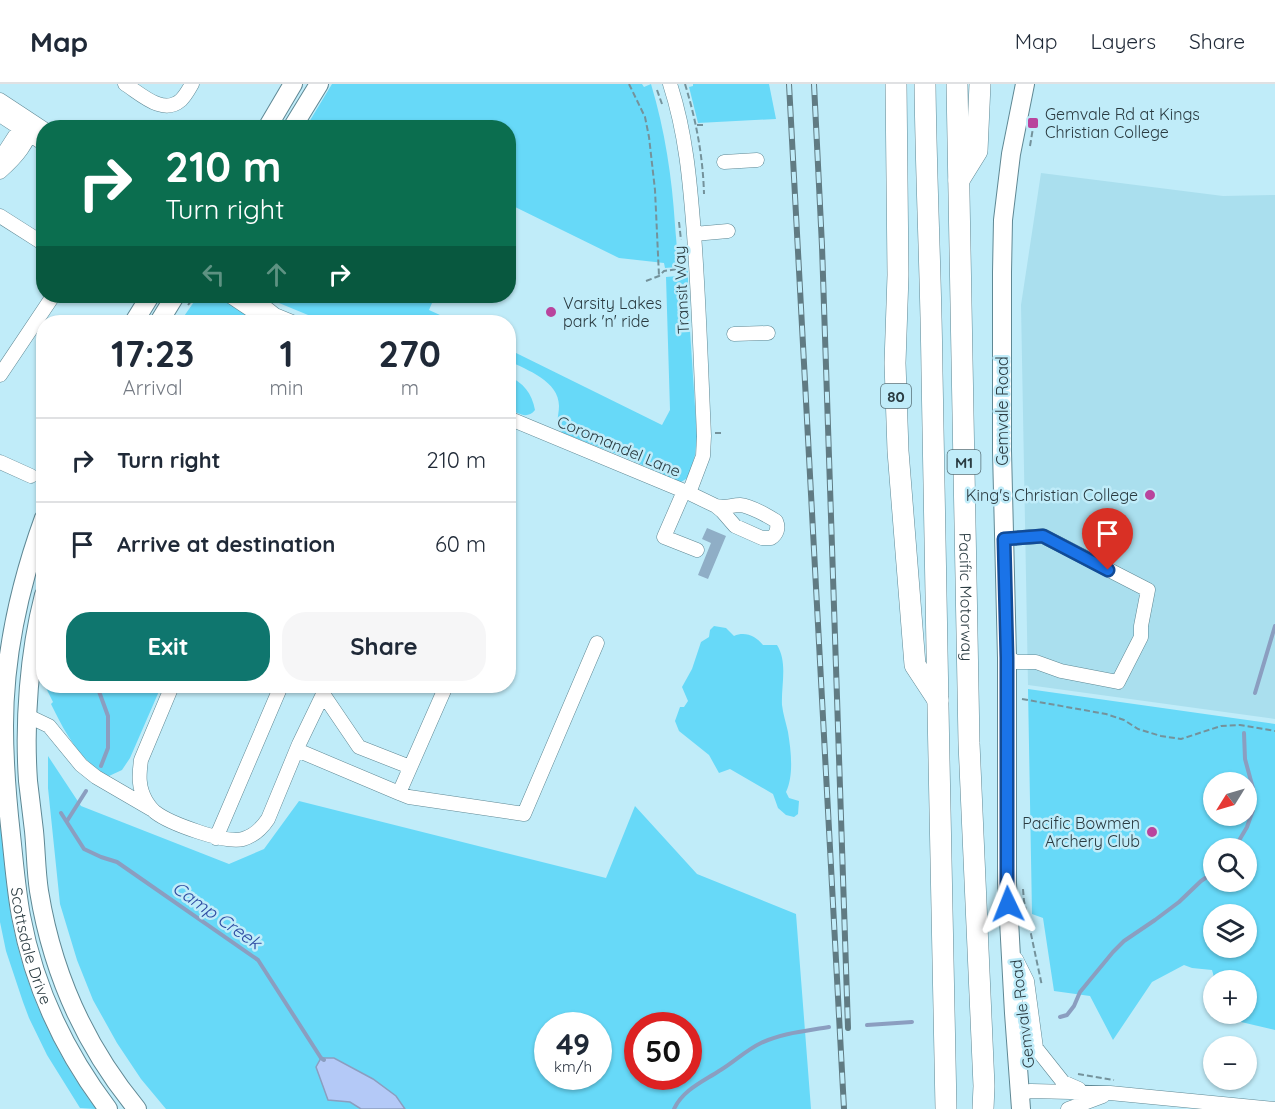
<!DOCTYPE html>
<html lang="en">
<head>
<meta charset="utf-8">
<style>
	:root { --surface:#fff; --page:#f6f6f7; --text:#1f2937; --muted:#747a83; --line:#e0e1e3; --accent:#0f766e }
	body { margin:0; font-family:Quicksand,sans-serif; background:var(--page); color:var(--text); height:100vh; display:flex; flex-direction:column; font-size:22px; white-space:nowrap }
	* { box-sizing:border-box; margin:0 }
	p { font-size:20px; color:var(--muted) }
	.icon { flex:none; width:33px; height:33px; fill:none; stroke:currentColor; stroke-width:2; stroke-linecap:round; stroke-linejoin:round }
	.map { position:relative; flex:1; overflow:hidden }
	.panel { position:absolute; left:36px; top:231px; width:480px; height:378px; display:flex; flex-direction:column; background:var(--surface); border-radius:24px; box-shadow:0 2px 4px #0004 }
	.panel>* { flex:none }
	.guide { position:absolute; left:36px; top:36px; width:480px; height:183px; border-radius:24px; box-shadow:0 2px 4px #0004; background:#0b6e4f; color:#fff; overflow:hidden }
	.needle { width:39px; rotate:233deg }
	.fabs { position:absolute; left:1203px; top:688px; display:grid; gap:12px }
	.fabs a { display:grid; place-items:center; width:54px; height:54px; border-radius:50%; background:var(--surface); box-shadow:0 2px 4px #0004; font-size:30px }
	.speed { position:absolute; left:534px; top:928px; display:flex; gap:12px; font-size:30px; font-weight:700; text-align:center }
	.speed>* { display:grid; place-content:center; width:78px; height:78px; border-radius:50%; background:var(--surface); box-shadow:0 2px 4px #0004; line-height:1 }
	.speed small { font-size:15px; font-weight:400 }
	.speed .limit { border:9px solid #d22; background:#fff; color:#111 }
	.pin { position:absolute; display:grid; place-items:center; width:51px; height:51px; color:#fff; margin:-62px -26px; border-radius:50% 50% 50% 0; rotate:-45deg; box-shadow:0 0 6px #0007 }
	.pin .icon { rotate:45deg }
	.me { position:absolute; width:66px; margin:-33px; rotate:358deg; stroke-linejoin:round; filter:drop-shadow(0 0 4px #0008) }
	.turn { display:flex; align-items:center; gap:21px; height:126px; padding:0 30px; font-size:27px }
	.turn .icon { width:78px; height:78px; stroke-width:2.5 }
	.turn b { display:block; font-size:42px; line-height:51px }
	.lanes { display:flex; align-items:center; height:57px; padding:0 30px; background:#0003; justify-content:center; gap:30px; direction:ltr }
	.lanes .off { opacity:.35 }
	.eta { display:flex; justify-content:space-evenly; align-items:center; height:102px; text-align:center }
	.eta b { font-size:36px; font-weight:800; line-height:42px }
	.button { display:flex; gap:12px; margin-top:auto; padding:12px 30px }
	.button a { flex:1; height:69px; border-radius:24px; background:var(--accent); color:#fff; font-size:24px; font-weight:800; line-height:69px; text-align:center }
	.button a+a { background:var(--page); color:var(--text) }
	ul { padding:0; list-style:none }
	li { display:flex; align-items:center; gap:18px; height:84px; padding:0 30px; border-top:2px solid var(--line) }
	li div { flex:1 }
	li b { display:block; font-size:22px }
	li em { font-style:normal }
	header { display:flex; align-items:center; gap:36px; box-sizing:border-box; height:84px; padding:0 30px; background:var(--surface); border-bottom:2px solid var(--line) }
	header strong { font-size:28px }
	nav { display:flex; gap:33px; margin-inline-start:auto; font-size:21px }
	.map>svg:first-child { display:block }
</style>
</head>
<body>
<header>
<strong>Map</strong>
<nav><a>Map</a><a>Layers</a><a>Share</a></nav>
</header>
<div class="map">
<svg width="1275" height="1025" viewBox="0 0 1275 1025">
	<rect width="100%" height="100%" fill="#c0ecf9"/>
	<!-- built -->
	<path fill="#aadfee" d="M1041,89L1223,112L1275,111V635L1028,601L1021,221Z"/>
	<!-- green -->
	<path fill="#67d9f8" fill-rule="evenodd" d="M332,0H642L644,3L651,0C665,47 672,93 675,141C676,155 678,169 677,183L665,184L664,179L619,174L509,120L508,44L306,43Z
		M693,0H769L776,35L698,39L689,3L693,2Z
		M688,187V216L697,353L695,371L689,391L686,395L681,398L674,397L662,390L627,374L563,349C554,341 559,332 559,322C559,297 527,286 509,277L508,265L662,341L670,326L666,193L678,192V188Z
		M198,212C207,212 216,214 224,213L235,224L260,238H180Z
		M262,212H435L429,226L440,231L438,238H325Z
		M509,292C523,299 532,309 535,326C527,336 518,329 509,325Z
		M714,542L726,544L734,552C745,547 756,552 763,561H777C788,579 781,601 782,621C783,630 786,639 788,648C791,667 794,691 786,708L789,714L799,717L798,730L794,733L786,731L778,724L773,710L730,685L719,689L709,671L679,647L675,637L680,623H684L688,617L682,603L692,585L701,558L709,553L710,546Z
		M45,602H152L160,605L130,674L122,686L109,692C81,679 64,647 51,620L53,618Z
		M1028,605L1275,640V946L1224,934L1223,930H1246V897H1215L1212,886L1192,884L1184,881L1152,898L1113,956L1090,912L1054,907L1043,834L1032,830ZM1214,699H1246V732H1214ZM1214,765H1246V798H1214ZM1214,831H1246V864H1214Z
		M48,672L81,722L229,780L264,765L299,717L606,794L635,722L697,790L796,830L811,1025H166L141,995L117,959L93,916L77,876L60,820L48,704ZM548,942H598V993H548ZM638,942H688V993H638Z
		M0,736C4,770 6,804 12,837C25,904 55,970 96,1025L80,1024L47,971L29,934L23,918L6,867L0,838Z"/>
	<!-- water -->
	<path fill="#b4c9f7" stroke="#8b9ec0" stroke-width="1.5" d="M321,974H334L373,995L396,1012L405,1025H361L350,1018L328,1016L316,983Z"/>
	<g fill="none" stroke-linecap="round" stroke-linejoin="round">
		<!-- stream -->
		<path stroke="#8b9ec0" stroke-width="4" d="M97,602L108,632V664L101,682
			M1255,609L1275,542
			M61,729L84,765L101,773L117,778L258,876L321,974L324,976
			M67,737L86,707
			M1234,765L1247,743L1253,726L1254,708L1245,675L1244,649
			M1060,933L1067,931L1074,922L1080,908L1113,868L1124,857L1155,836L1179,818L1201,797L1214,788
			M867,941L912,938
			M674,1025C683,1006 702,998 719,987C733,979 746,966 761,959C782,949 806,947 829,943"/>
	</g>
	<!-- building -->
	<path fill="#8faec6" d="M707,444L726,452L708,495L698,491L711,459L702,455Z"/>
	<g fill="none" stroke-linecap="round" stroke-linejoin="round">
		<!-- minor casing -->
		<g stroke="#5f8894" stroke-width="15">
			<path id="minor" d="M125,0C141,10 163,32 181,16C186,11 189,5 192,0
				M670,0C686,49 690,98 694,150C699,217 701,285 704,352L703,372L689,409
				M0,16L44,45
				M0,31L44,60
				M0,75L20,44L26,41
				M724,78L757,76
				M0,88C17,73 29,59 33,38
				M0,132L44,160
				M694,150L728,147
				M230,212L251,226L275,231
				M251,212L275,231L292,238
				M734,250L768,249
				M0,291L53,212
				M508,334L689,409L716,422L722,427L735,442L762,454H771C777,450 779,444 776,437C768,432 750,422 740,421C731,421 725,425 716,422
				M0,378L31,392
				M684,407L664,453L697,466
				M1004,455L1043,452L1148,506L1141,542V553L1118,598L1061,587L1036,578H1017L1007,574
				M172,602L141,676C139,691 138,703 146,717C148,720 151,725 155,728C169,739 225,760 243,755C253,752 262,744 268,735L299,660L327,602
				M323,610L359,663L410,683
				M28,632L49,642L81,681L96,693L151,725
				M297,666L399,709L446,602
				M399,709L409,713L524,730L597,559
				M216,754L281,602
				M1016,875L1027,897L1036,964L1063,998L1079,1005
				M1020,1009L1031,1007L1110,1009L1275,1025
				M1068,1025L1103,1012"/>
		</g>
		<!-- major casing -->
		<g stroke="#5f8894" stroke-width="20">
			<g id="major">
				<path d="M267,44L293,0"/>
				<path d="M292,44L319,0"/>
				<path d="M134,238L150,212"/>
				<path d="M159,238L175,212"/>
				<path id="s1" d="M44,434C20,500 4,571 4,642C4,679 7,715 11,751C14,778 16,805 21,832C34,902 65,968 108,1025"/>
				<path d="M44,511C29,569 24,638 28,697C30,714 32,731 34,747C36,767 36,787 39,807C52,887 85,962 137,1025"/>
				<path d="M1021,1025L1014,929L1007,799V574L1002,367V188L1003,136L1011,70L1025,0"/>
			</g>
		</g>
		<!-- highway casing -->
		<g stroke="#5f8894" stroke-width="22">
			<g id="highway">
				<path d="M896,0L898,191L895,279L898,367L915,581L938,616"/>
				<path d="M925,0C926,96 931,192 932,288C936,534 941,779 946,1025"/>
				<path id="s2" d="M957,0L969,659L984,1002L983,1025"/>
				<path d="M959,96L977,67L980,0"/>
			</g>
		</g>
		<!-- path -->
		<path stroke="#74929b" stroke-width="2" stroke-dasharray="6 3" stroke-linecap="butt" d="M629,0L645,33L649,53L655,106L659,192
			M685,0C696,36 703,72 704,110
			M657,6L662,20
			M697,41H706
			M1030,62L1034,38
			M679,138L681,156
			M646,197L659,192L664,187L685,184
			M188,221L195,212
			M715,349H724
			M1022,615L1106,630L1124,636L1138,645L1161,652L1181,655L1221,642L1240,641L1275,647
			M1023,805L1024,817L1042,902
			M1078,990L1114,996"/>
		<!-- minor -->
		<use href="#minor" stroke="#fff" stroke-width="14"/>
		<!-- major -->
		<use href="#major" stroke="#fff" stroke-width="18"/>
		<!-- highway -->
		<use href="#highway" stroke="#fff" stroke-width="21"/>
		<!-- rail casing -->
		<g stroke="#607b83" stroke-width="6">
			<path id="rail" d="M789,0L844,1025
				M814,0L822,162L848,944"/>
		</g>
		<!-- rail -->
		<use href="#rail" stroke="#c0ecf9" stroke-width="4" stroke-dasharray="11" stroke-linecap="butt"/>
	</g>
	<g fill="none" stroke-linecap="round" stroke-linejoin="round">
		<!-- route casing -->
		<g stroke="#114b97" stroke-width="15">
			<path id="route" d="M1008,820L1007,799V574L1004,455L1043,452L1108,486"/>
		</g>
		<!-- route -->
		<use href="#route" stroke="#1a73e8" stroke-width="10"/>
	</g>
	<!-- markers -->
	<g fill="#b9449d" stroke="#c0ecf9" stroke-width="2">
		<rect x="1027" y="33" width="12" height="12" rx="3"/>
		<circle cx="551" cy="228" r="6"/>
		<circle cx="1150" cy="411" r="6"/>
		<circle cx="1152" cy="748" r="6"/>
	</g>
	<g text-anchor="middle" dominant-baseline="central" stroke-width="5" stroke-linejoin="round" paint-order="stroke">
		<!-- shield labels -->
		<g fill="#c0ecf9" stroke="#577078" stroke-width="1.5">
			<rect x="881" y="300" width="30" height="24" rx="4.5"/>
			<rect x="947.5" y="366" width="33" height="24" rx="4.5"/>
		</g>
		<g font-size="15" font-weight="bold" fill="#2a3b41">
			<text x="896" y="312">80</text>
			<text x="964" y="378">M1</text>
		</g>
		<!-- poi labels -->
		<g font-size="16" fill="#2a3b41" stroke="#c0ecf9" text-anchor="start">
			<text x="1045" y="30">Gemvale Rd at Kings<tspan x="1045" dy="18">Christian College</tspan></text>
			<text x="563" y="219">Varsity Lakes<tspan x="563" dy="18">park 'n' ride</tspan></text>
			<text x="1138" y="411" text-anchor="end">King's Christian College</text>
			<text x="1140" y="739" text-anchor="end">Pacific Bowmen<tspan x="1140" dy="18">Archery Club</tspan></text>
		</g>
		<!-- street labels -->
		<g font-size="16" fill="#2a3b41" stroke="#c0ecf9">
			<text transform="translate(681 206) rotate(-93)">Transit Way</text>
			<text transform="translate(1002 327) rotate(-90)">Gemvale Road</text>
			<text transform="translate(619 362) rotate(23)">Coromandel Lane</text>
			<text stroke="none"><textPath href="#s2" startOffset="513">Pacific Motorway</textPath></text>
			<text stroke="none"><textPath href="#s1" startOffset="435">Scottsdale Drive</textPath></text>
			<text transform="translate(1022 930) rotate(-97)">Gemvale Road</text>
		</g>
		<!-- water labels -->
		<g font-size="18" font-style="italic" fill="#2e4ca3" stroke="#c0ecf9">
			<text transform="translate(217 831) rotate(35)">Camp Creek</text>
		</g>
	</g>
</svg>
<div class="fabs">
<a><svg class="needle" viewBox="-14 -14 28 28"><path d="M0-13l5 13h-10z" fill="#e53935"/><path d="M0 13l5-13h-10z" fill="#747a83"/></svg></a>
<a><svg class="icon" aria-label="search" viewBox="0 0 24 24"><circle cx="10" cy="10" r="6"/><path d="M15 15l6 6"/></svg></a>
<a><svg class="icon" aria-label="layers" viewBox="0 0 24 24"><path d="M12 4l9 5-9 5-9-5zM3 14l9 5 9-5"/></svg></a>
<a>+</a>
<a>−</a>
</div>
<div class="speed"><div>49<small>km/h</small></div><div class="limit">50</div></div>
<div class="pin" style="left:1108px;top:486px;background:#d93025"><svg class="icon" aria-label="arrive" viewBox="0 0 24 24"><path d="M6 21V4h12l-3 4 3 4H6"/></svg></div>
<svg class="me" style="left:1008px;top:820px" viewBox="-20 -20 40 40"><path d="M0-17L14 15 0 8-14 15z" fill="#1a73e8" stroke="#fff" stroke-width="4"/></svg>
<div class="guide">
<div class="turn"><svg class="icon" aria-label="right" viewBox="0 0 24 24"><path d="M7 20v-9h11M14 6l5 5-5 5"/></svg><div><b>210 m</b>Turn right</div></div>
<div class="lanes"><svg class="icon off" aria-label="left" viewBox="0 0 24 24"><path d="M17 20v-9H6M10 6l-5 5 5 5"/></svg><svg class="icon off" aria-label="ahead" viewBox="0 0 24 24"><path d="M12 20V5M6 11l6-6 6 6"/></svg><svg class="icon" aria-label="right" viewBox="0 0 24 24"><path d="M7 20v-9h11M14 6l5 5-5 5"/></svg></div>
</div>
<section class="panel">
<div class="eta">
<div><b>17:23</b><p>Arrival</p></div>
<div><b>1</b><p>min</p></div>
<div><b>270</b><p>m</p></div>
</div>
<ul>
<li><svg class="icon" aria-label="right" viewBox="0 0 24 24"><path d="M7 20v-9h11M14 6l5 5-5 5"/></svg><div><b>Turn right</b></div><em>210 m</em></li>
<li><svg class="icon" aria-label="arrive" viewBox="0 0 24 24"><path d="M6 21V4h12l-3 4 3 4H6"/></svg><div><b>Arrive at destination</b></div><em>60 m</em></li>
</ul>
<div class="button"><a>Exit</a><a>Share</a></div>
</section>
</div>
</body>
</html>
